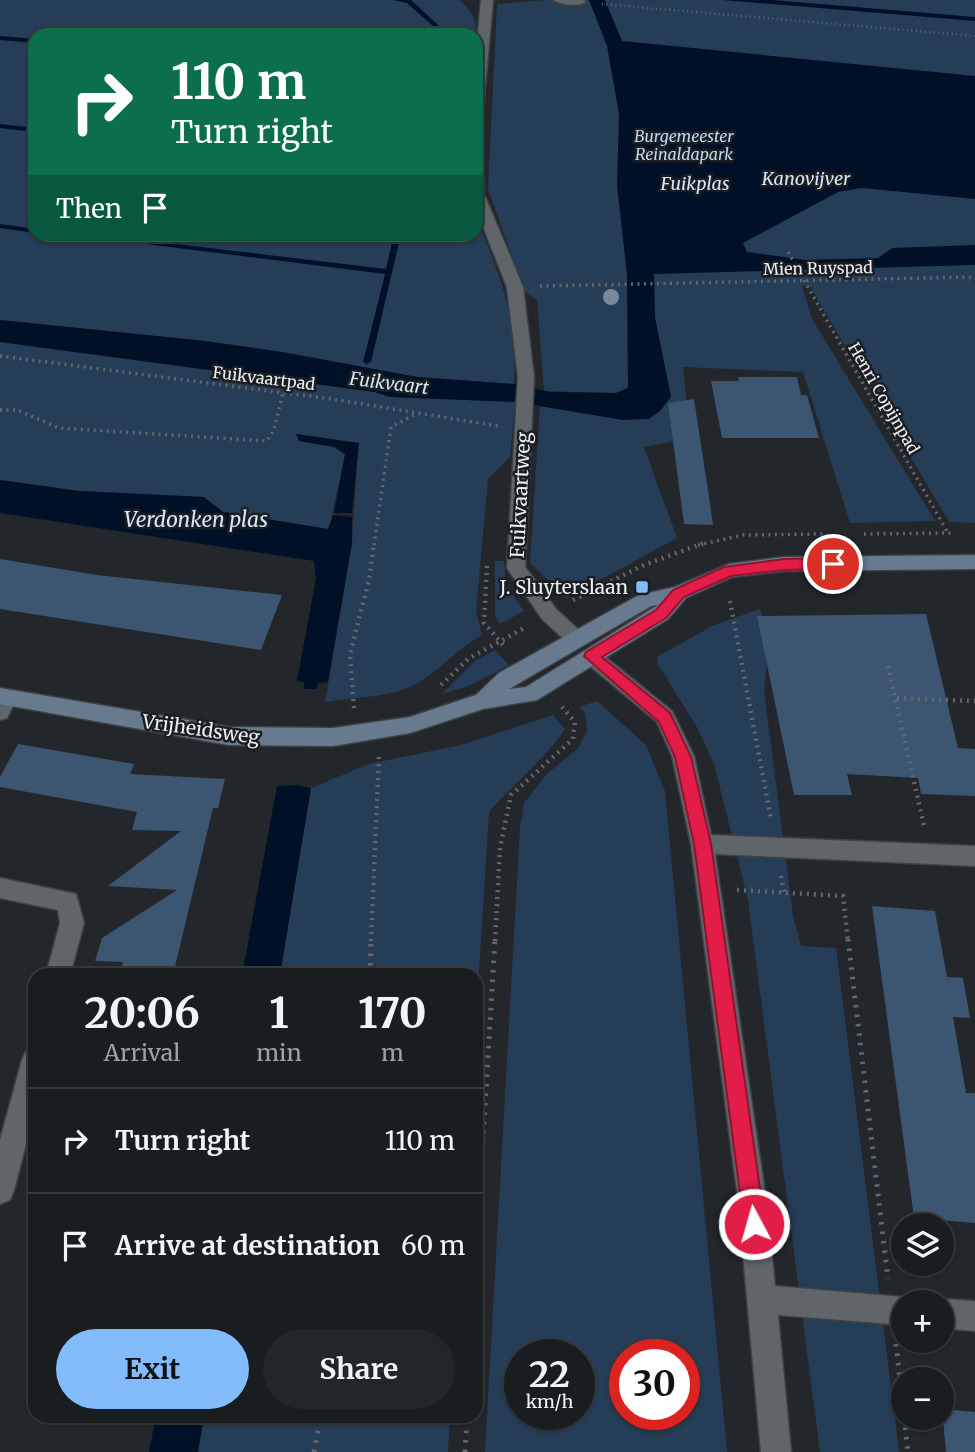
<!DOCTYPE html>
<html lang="en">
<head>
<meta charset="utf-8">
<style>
	:root { --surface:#1a1d20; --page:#232629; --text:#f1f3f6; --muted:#9fa2a5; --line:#383b3e; --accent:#83bcfb }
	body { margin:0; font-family:Merriweather,serif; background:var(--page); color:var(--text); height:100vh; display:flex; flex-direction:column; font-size:26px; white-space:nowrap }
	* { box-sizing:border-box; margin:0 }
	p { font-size:23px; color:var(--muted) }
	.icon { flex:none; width:38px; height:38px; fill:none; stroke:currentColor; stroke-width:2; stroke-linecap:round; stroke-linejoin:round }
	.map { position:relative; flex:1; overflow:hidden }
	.panel { position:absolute; left:28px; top:968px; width:455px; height:455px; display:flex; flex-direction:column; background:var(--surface); border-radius:21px; box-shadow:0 2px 5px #0004,0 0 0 2px var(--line) }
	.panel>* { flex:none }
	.top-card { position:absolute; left:28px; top:28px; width:455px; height:214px; border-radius:21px; box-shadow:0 2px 5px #0004,0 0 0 2px var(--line); background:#0b6e4f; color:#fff; overflow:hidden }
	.controls { position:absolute; left:891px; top:1213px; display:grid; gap:14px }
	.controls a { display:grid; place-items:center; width:63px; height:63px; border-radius:50%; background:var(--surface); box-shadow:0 2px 5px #0004,0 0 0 2px var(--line); font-size:35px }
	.speed { position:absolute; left:504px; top:1339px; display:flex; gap:14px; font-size:35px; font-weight:700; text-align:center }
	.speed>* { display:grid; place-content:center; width:91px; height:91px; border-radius:50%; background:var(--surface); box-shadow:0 2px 5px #0004,0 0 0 2px var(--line); line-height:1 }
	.speed small { font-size:18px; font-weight:400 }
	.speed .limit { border:10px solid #d22; background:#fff; color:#111 }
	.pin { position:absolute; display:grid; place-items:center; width:60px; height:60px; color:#fff; margin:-30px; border:4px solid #fff; border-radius:50%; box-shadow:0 2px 7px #0007 }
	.me { position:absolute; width:77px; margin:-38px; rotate:354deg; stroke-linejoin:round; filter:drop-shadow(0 0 5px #0008) }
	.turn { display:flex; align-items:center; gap:24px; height:147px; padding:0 28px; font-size:32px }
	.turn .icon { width:91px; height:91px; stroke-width:2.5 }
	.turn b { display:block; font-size:49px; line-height:60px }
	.then { display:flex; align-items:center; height:66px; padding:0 28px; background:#0003; gap:14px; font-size:26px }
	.eta { display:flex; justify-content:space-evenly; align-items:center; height:119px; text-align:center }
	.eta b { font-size:42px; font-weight:700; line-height:49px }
	.cta { display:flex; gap:14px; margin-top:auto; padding:14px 28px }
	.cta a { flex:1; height:80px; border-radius:42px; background:var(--accent); color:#111; font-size:28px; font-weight:700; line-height:80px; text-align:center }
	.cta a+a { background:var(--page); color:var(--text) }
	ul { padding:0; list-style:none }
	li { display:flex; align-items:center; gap:21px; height:105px; padding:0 28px; border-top:2px solid var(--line) }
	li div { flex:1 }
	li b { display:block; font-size:26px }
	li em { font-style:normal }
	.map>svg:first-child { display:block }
</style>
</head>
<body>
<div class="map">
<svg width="975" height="1452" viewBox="0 0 975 1452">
	<rect width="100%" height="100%" fill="#23272b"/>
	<!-- green -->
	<path fill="#253d57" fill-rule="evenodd" d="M0,0H458C485,15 478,58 476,85V35H35V234H476V218C501,276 518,320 514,384L417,377L282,352L205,341L0,320Z
		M546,0H975V281H970L975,282V523L949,522L810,286H802L812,319L935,521L850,523L803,372L683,367L690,438L644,447L677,538L567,598L530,563L540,405L623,420L671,397L655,318L654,291L628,292V388L616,393L544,391L537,300L524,291L488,189L497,4Z
		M0,342L375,392L390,397L515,402L510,457L488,479L476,611L482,635C458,648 440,671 416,684C390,698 354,697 325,702L352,543L358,443L297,434L299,441L334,447L345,455L329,529L223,512L204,497L79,491L0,480Z
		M495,561H504L506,586L524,611L500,624L495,615Z
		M760,609L770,631L764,691L793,916L801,946L836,948L899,1452H820L748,900L714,764L698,729L658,664L657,657L714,625Z
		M495,650L509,665L471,685L442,694L475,661Z
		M597,701L646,745L665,791L727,1452H485L520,828L524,803L546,775L578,748L587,731L585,713L579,707ZM520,1354H579V1414H520ZM625,1354H684V1414H625Z
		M553,715L565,729C544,760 514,783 489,812L476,1017V975H280L311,788L369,764L461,745Z
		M204,1416H450L448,1452H198Z"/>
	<!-- water -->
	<path fill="#001127" d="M589,0H605L622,41L975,76V199L862,188L838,192L743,243L747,252L805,260L878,258L892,248L975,245V265L654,274L655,318L671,397L660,411L649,419L623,420L515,402L390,397L375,392L0,342V320L205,341L282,352L417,377L514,384L550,392L616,393L628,388L627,274L617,186L619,114L607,46Z
		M722,0H773L975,17V21Z
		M296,434L359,443L352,513H334L345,454L334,447L299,441Z
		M0,480L79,491L204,497L223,512L328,529L333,515L352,517V543L328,682L318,683L316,689H304V682L297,681L316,578L314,561L0,513Z
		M296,785L311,788L280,975H242L277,786Z
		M156,1416H204L198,1452H149Z"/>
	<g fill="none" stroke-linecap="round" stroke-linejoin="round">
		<!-- stream -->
		<path fill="#001127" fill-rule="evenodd" d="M393,0H411L449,35H443L407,3Z
			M0,36L35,39V43L0,40Z
			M0,124L35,128V132L0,128Z
			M0,224L35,229V233L0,228Z
			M66,234H91L386,269L394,234H401L371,362L367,364L363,362L385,274Z"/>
	</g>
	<!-- building -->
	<path fill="#3c5570" d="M738,377H797L801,395H807L819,438H722L711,381H739Z
		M694,399L709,497L713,525L684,524L668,403Z
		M0,559L97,575L282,595L261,650L0,609Z
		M926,614L958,748L975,749V796L921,794L918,778L847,774L852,795H794L757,616Z
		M18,744L134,764L130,774L225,779L218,808H213L173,975H119L123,962L95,961L102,938L177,890L108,886L181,831L132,830L137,812L0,787V777Z
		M872,906L935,911L947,977L963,978L970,1018L953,1017L966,1093H975V1223L914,1218Z
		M942,1409L975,1412V1452H946Z"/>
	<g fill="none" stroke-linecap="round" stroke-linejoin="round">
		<!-- street casing -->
		<g stroke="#3e4144" stroke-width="3">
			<path id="street" d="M481,0H493L483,109L484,194L523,287L534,377L525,567L556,609L583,634L586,639L583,644L576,647L569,644L542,619L507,568L518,377L507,287L476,209V55Z
				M553,0H584L586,2C579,7 560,5 553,0Z
				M591,648L598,651L672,711L694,756L711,835L975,846V866L715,854L766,1199L775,1286L903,1297L914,1302H903V1325L778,1315L791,1452H761L738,1199L691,844L672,756L657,722L584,661L581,656L584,651Z
				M7,690L14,692L17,698L7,718L0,720V692Z
				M0,878L76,894L84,923L70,975H46L60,923L58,910L0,898Z
				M35,1047V1109L14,1190L10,1200L0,1204V1140L22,1060L26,1051Z
				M942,1299L975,1301V1331L942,1328V1302H936Z"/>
		</g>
		<!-- secondary casing -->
		<g stroke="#3e4144" stroke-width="3">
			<path id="secondary" d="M975,555V569L784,571L732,577L686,598L668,619L537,700L483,709L410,733L333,746L229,745L0,704V688L229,727L333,728L410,717L476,695L499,673L639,595L675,587L729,564L784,557ZM658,605L526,687L509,689L651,606Z"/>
		</g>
		<!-- path-far3 -->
		<path stroke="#64676b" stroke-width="2.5" stroke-dasharray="1 3.5" stroke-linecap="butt" d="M602,4L975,36"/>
		<!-- path-far2 -->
		<path stroke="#64676b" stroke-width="3.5" stroke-dasharray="2 4.5" stroke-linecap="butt" d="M788,252L948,533
			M540,286L975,277
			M0,356L332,399L498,426
			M0,410H17L59,428L267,441L274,430L283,392
			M864,534L953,533
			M374,545L391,427L414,415
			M698,545L743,535L824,534"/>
		<!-- path-far1 -->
		<path stroke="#64676b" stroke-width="4.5" stroke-dasharray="2 5" stroke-linecap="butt" d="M487,566L484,623L505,647
			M573,600L644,565L704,543
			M730,601L771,819
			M888,666L924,826
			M441,685L468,659L526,627
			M897,698L975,701
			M354,708L350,654L369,580L374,543
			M781,876L784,892
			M737,890L843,896L848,941
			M371,941L379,755
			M495,941L500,848L511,795L573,739L575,722L562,707"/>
		<!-- path -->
		<path stroke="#64676b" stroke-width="5" stroke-dasharray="2.5 7" stroke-linecap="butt" d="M848,939L888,1279
			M370,975L371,939
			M476,1257L495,939
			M896,1344L903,1406
			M904,1418L908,1452
			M314,1452L321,1416
			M465,1452L467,1416"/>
		<!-- street -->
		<use href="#street" fill="#60656a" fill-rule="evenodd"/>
		<!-- secondary -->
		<use href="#secondary" fill="#687a8e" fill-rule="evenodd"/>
	</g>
	<!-- trees -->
	<circle fill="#78899b" cx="611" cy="297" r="8"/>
	<!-- route -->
	<path fill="#e11d48" stroke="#92132f" stroke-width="2" d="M833,558L840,564L833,569L784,570L731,576L684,597L666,618L602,657L670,713L691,757L711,844L765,1224L762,1232L754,1235L747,1232L744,1224L694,844L675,757L659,722L584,656L586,652L656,610L673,590L724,567L784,559Z"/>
	<!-- markers -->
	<rect fill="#83bcfb" stroke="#1a1d21" stroke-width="2.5" x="635" y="580" width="14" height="14" rx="3.5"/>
	<g text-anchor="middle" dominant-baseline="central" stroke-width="5" stroke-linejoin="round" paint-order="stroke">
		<!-- far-park labels -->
		<g font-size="16" font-style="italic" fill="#bed9f7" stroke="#1a1d21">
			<text x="684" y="136">Burgemeester<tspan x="684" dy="18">Reinaldapark</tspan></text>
		</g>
		<!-- far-street labels -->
		<g font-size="16" fill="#edeff2" stroke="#1a1d21">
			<text transform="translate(818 268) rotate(-1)">Mien Ruyspad</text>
			<text transform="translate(264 378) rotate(7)">Fuikvaartpad</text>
			<text transform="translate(884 398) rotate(60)">Henri Copijnpad</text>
		</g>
		<!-- far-water labels -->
		<g font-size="18" font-style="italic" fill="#d5e7fb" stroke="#1a1d21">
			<text x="806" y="178">Kanovijver</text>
			<text x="695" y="183">Fuikplas</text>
			<text transform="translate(389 383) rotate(7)">Fuikvaart</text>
		</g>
		<!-- street labels -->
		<g font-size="19" fill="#edeff2" stroke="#1a1d21">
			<text transform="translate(520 495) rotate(-87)">Fuikvaartweg</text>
			<text transform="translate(201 729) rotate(8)">Vrijheidsweg</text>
		</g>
		<!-- poi labels -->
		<g font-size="19" fill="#edeff2" stroke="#1a1d21" text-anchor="end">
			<text x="628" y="587">J. Sluyterslaan</text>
		</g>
		<!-- water labels -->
		<g font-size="21" font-style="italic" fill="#d5e7fb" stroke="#1a1d21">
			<text x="196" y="519">Verdonken plas</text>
		</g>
	</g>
</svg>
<div class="controls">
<a><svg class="icon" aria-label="layers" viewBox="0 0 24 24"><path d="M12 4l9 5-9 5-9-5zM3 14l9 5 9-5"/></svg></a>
<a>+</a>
<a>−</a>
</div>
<div class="speed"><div>22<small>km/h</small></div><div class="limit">30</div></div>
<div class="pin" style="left:833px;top:564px;background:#d93025"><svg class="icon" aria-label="arrive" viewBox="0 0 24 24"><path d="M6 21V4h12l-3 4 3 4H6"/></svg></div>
<svg class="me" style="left:754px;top:1224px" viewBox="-20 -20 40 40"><circle r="17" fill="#e11d48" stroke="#fff" stroke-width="3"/><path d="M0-11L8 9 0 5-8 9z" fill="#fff"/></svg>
<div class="top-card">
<div class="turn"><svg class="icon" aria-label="right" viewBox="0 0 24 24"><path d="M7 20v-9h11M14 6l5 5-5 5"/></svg><div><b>110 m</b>Turn right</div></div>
<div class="then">Then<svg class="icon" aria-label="arrive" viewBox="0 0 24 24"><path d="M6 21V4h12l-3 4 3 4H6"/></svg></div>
</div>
<section class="panel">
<div class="eta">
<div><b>20:06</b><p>Arrival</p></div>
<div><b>1</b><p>min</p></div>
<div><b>170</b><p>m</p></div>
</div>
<ul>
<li><svg class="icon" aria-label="right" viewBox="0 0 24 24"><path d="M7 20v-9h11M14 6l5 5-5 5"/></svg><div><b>Turn right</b></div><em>110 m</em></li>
<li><svg class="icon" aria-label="arrive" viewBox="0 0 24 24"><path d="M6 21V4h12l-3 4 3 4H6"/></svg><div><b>Arrive at destination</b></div><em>60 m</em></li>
</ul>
<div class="cta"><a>Exit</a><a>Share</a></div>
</section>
</div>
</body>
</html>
